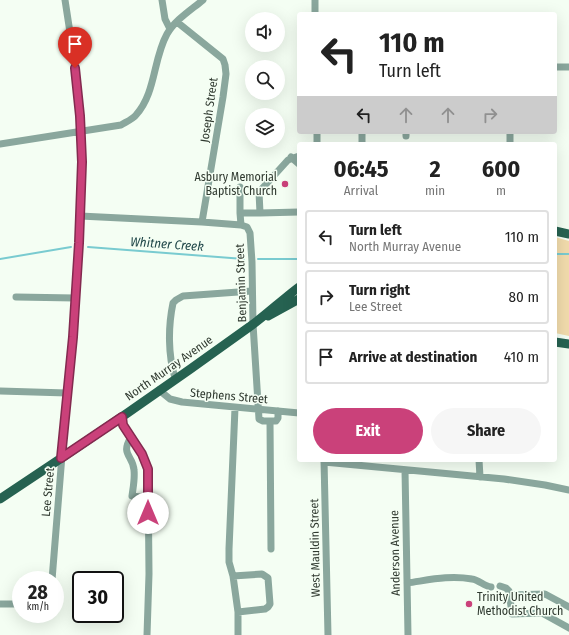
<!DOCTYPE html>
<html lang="en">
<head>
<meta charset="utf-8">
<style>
	:root { --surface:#fff; --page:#f6f6f6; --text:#222; --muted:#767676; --line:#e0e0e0; --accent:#ca417a }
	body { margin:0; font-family:"Fira Sans Condensed",sans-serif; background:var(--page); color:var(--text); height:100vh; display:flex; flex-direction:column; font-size:15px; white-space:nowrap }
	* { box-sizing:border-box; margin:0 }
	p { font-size:13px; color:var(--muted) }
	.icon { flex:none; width:22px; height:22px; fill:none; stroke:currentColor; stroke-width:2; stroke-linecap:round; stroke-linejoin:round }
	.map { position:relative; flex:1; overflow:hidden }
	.details { position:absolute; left:297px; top:142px; width:260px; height:320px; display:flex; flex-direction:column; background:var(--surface); border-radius:4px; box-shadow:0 4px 16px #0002 }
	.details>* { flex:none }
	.top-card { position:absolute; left:297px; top:12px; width:260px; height:122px; border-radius:4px; box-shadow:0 4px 16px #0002; background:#fff; color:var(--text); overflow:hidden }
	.tools { position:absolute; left:245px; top:12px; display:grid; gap:8px }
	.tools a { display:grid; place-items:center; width:40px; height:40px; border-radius:50%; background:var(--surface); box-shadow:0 4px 16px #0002; font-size:20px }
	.speed { position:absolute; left:12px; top:571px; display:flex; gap:8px; font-size:20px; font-weight:700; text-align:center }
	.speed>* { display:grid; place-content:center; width:52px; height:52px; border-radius:50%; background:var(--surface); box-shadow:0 4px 16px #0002; line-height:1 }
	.speed small { font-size:10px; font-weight:400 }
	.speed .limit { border:2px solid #111; border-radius:6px; background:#fff; color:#111 }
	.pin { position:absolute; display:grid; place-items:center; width:34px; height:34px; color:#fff; margin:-41px -17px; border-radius:50% 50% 50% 0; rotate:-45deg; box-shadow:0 0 4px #0007 }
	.pin .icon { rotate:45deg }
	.me { position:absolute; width:44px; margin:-22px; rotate:0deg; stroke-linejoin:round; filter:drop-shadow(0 0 3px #0008) }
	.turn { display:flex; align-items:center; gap:14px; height:84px; padding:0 16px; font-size:18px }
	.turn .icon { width:52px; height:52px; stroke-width:2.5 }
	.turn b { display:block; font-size:28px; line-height:34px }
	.lanes { display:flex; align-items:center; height:38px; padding:0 16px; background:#0003; justify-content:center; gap:20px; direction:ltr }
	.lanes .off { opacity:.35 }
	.eta { display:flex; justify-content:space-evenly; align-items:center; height:68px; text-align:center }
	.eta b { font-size:24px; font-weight:700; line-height:28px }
	.primary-button { display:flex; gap:8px; margin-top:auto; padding:8px 16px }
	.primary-button a { flex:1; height:46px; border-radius:24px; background:var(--accent); color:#fff; font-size:16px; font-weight:700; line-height:46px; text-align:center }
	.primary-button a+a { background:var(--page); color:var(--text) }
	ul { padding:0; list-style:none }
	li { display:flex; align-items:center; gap:12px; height:54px; margin:0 8px 6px; padding:0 8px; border:2px solid var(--line); border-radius:4px }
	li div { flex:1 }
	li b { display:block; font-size:15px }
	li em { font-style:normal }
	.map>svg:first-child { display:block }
</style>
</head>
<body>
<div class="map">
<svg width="569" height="635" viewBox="0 0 569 635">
	<rect width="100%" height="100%" fill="#f4fef3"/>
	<!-- green -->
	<path fill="#f1dbac" d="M555,237L569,241V336L555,333Z"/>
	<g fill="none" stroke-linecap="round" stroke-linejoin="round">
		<!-- stream -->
		<path stroke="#79cbd0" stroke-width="2" d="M88,247L244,259
			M555,254H569
			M0,259L71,247
			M258,259H299"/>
		<!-- minor -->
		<path stroke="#8aa79d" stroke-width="7" d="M162,0L165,19L170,29
			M315,0V14
			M177,22L223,59L225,65L226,74L223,97L202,222
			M555,67H569
			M317,132V144
			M362,132V144
			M406,136V132
			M0,144L121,125C126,122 133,119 136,115C156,93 153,59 167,34C175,20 191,10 203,0
			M510,144V132
			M291,157L299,164
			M240,187V213
			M260,213L299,212
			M80,216L202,222L241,225L247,227L250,233L252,262L253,324L259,419L263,421H276L278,418V411
			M241,225L240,213H260L259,192L288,160L299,156
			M16,297L75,298
			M175,378C168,355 168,327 173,303L176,300L183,296L252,291
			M159,390L170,399L182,402L299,413
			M0,391L67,393
			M121,417L123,425L142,453L148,469L149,574L147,635
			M270,421L271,549
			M131,437C120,455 133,455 134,470C135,479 133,488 132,496L148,498
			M324,460L328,635
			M479,460L480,477
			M324,462L504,479L545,485L569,490
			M405,470L408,635
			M233,576L229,562V549L235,408
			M52,580L67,393L73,337L79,243L82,162L80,116L73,52L65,0
			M407,583C429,580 449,575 472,579C479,580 484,586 491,587
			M500,586L506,588L509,591L512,614L542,613L569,628
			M510,595L545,594L569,607
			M0,604H21
			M238,612L265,609L268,607L270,604L268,578L262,574L233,576L238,612V635"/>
		<!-- major -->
		<path stroke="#266251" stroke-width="9" d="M555,231L569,234
			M268,316L299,299
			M555,342L569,344
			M0,499C85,443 169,385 252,325C268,313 283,299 299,287"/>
	</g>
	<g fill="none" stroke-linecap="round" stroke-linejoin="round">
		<!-- route casing -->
		<g stroke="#832a4f" stroke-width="10">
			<path id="route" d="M75,68L80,116L82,162L79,243L73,337L61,458L122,417L123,425L142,454L148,469V513"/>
		</g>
		<!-- route -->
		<use href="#route" stroke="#ca417a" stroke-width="7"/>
	</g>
	<!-- markers -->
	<g fill="#ca417a" stroke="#f4fef3" stroke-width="1.5">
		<circle cx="285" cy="184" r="4"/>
		<circle cx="469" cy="604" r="4"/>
	</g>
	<g text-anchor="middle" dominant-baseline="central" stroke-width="3" stroke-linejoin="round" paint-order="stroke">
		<!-- street labels -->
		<g font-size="12" fill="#2f392f" stroke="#f4fef3">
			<text transform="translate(209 110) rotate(-82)">Joseph Street</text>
			<text transform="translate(241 283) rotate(-92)">Benjamin Street</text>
			<text transform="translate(169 368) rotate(-35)">North Murray Avenue</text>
			<text transform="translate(229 396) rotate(5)">Stephens Street</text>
			<text transform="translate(48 492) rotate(-85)">Lee Street</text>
			<text transform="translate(315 548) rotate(-91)">West Mauldin Street</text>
			<text transform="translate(395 553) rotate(-91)">Anderson Avenue</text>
		</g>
		<!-- poi labels -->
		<g font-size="12" fill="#2f392f" stroke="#f4fef3" text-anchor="end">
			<text x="277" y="177">Asbury Memorial<tspan x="277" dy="14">Baptist Church</tspan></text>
			<text x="477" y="597" text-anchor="start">Trinity United<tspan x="477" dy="14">Methodist Church</tspan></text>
		</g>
		<!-- water labels -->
		<g font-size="13" font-style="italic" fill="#204749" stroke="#f4fef3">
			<text transform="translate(167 244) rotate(4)">Whitner Creek</text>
		</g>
	</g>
</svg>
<div class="tools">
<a><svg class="icon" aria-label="sound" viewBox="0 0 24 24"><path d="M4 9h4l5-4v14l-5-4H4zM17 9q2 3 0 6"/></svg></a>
<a><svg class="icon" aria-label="search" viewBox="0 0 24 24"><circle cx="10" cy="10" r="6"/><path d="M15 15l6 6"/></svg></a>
<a><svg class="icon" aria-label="layers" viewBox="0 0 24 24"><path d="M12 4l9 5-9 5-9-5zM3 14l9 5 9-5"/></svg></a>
</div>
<div class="speed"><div>28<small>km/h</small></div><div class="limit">30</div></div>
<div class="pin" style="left:75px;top:68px;background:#d93025"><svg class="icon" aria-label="arrive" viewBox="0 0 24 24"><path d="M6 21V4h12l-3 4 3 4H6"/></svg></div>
<svg class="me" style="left:148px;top:513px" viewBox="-20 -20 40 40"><circle r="19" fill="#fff"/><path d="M0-13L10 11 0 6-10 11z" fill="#ca417a"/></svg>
<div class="top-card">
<div class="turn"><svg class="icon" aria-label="left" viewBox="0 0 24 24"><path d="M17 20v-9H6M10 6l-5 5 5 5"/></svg><div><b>110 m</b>Turn left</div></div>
<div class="lanes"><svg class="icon" aria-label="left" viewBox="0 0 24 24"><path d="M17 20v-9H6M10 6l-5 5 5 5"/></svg><svg class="icon off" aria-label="ahead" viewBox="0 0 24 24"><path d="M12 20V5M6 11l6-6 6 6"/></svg><svg class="icon off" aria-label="ahead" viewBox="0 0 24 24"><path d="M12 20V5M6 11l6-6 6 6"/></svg><svg class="icon off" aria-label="right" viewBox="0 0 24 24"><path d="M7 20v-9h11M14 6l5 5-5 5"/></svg></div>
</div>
<section class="details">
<div class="eta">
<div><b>06:45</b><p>Arrival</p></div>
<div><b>2</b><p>min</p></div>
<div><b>600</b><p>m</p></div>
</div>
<ul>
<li><svg class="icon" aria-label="left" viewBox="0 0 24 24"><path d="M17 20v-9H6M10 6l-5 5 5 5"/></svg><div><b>Turn left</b><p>North Murray Avenue</p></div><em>110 m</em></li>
<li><svg class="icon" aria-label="right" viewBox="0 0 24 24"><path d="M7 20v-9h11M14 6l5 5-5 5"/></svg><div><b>Turn right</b><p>Lee Street</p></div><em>80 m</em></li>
<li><svg class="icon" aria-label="arrive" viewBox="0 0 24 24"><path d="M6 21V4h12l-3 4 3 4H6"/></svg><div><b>Arrive at destination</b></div><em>410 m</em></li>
</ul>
<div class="primary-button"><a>Exit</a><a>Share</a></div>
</section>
</div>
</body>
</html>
